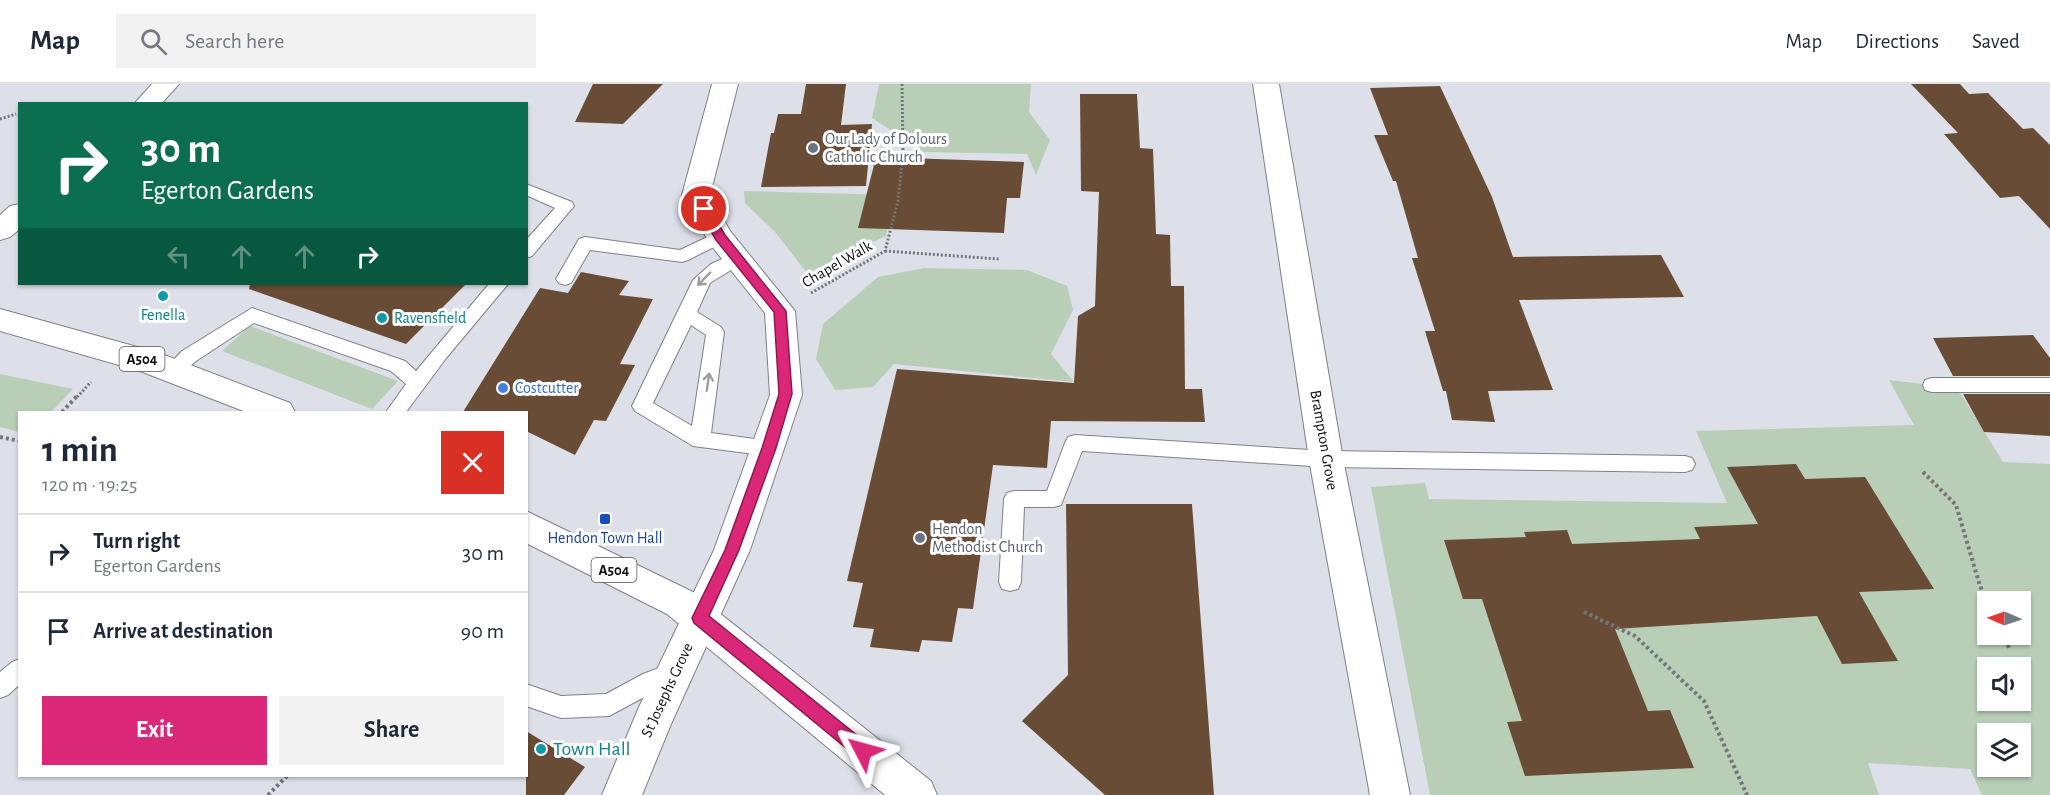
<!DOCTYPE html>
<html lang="en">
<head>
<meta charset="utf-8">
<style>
	:root { --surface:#fff; --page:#f2f2f3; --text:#1f2937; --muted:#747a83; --line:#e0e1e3; --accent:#db2777 }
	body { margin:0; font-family:"Alegreya Sans",sans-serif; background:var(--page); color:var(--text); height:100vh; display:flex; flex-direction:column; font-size:22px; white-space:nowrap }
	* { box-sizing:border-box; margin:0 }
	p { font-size:20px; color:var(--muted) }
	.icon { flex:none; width:33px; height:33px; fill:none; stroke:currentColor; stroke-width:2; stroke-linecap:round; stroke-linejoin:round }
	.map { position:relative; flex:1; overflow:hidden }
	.details { position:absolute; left:18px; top:327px; width:510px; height:366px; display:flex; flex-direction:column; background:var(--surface); border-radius:0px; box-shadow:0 2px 4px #0004 }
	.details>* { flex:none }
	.banner { position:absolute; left:18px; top:18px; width:510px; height:183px; border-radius:0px; box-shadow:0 2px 4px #0004; background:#0b6e4f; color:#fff; overflow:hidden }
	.needle { width:39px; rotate:272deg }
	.buttons { position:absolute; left:1977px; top:507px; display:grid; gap:12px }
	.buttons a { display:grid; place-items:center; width:54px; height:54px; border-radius:0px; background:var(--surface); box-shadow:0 2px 4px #0004; font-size:30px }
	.pin { position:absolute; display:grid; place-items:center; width:51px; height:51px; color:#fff; margin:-26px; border:3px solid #fff; border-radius:50%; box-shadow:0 2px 6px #0007 }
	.me { position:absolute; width:66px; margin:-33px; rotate:309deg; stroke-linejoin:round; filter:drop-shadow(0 0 4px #0008) }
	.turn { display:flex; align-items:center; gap:21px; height:126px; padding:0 24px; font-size:27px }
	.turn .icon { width:78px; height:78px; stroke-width:2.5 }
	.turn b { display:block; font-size:42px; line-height:51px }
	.lanes { display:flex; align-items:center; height:57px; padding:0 24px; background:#0003; justify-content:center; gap:30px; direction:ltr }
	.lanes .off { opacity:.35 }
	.round { display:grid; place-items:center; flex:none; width:63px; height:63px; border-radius:0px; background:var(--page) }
	.headline { display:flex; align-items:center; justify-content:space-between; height:102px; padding:0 24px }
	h1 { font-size:36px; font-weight:700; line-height:45px }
	.primary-button { display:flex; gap:12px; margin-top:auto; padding:12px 24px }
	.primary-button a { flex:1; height:69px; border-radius:0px; background:var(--accent); color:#fff; font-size:24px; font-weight:700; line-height:69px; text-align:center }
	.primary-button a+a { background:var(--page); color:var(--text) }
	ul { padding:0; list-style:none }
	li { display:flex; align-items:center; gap:18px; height:78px; padding:0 24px; border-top:2px solid var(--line) }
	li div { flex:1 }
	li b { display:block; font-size:22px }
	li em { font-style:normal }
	header { display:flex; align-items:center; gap:36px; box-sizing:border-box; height:84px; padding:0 30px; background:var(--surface); border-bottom:2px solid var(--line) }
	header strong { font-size:28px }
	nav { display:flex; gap:33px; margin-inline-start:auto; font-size:21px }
	.search { width:420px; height:54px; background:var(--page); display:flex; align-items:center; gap:15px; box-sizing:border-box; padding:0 21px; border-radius:0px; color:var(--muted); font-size:22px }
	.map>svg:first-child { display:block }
</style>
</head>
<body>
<header>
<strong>Map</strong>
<div class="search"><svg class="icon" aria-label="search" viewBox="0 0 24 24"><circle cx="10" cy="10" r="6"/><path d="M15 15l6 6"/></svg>Search here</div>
<nav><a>Map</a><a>Directions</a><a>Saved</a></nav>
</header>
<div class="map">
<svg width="2050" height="711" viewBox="0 0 2050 711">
	<rect width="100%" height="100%" fill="#dde0e9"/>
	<!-- green -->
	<path fill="#b8ceb7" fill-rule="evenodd" d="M879,0H1031L1029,28L1050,56L1036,91L1027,70L924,68L872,34Z
		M744,107L893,111L886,152L807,189L776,149L745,119Z
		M924,184L1027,186L1067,202L1073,226L1051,270L1074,298L894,280L873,303L835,306L816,275L823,240L878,193Z
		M250,242L398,297L372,325L222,267Z
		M0,290L73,305L51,328H20L19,348L0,343Z
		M1889,296L1932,301L1961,310L2003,378L2050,380V711H1982L1970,685L1868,679L1879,711H1430L1371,403L1425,399L1429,415L1727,419L1696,347L1914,341ZM1988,518H2020V550H1988ZM1988,584H2020V616H1988ZM1988,650H2020V682H1988Z"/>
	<!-- building -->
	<path fill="#694c35" d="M593,0H663L623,40L575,38Z
		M806,0H846L841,41L872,40L866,102L761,103L771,49H774L778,30H801Z
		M1911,0H1960L1969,10L1988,9L2023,45L2033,44L2050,61V145L2019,112L2000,114L1944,50L1958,49Z
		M1440,2L1492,113L1513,173L1661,171L1684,213L1519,216L1553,306L1488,307L1495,338L1452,336L1446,307H1443L1425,247H1435L1412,174H1418L1396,97H1393L1374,51H1388L1370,4Z
		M1080,10H1137L1140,64L1153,65L1156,150L1170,151L1171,202H1184L1185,305H1202L1205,338L1051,337L1047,384L993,381L973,525L958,524L952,558L922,556L919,568L870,563L874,545L853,543L863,499L847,497L897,285L1074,299L1078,232L1095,222L1099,108L1081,107Z
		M876,73L1024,78L1020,114H1007L1004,149L858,144Z
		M581,188L629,197L619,211L653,215L620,280L635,281L606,337L594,336L575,371L526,347V328H463L540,204L568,209Z
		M250,200H466L406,260L249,205Z
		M2033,251L2050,274V292H1953L1933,254Z
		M1963,310H2050V352L1984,348Z
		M1796,380L1805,395L1865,393L1934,505L1859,508L1898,577L1842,580L1817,532L1615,545L1648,627L1670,626L1694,684L1525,692L1507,638L1522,637L1482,515H1463L1444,456L1526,453L1524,448L1567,446L1572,460L1700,455L1694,443L1758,440L1727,383Z
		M1066,420H1192L1214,711H1105L1022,637L1068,591Z
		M526,647L585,683L564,711H526Z"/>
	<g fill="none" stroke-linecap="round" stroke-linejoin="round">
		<!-- service casing -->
		<g stroke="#7f8189" stroke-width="2">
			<path id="service" d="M526,100L572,118L574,122L532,172L526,174V156L555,124L526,111Z
				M720,147L726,149L728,153L726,157L688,176L682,178L590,166L571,199L565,201L559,199L556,195L579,155L585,153L680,166Z
				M738,168L744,170L747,174L744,178L710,199L697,228L721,243L724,248L711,349L776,358L779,364L776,370L769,372L693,362L635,327L632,322L693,196L711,180ZM691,241L706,251L692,342L653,319Z
				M489,200H508L447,273L406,328H386L406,300L391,287L254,239L196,277L180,291L173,293L166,291L164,286L182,267L252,224L405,277L416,287Z
				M1932,294H2050V308H1932L1925,306L1923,301L1925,296Z
				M1075,351L1326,367L1685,372L1692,374L1695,380L1692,386L1685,388L1326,383L1082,367L1061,421L1054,423H1024L1021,498L1018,505L1010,507L1002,505L999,498L1004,415L1007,409L1014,407H1047L1065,359L1068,353Z
				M20,575V600L8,611L0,614V588L12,578Z
				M675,578L683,581L686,588L683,595L659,605L609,632L561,634L526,622V600L561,612L606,610L643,590Z"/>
		</g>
		<!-- minor casing -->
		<g stroke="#7f8189" stroke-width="2">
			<path id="minor" d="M152,0H179L161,20H134Z
				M712,0H738L710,111L730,147L795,227L802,311L750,466L671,640L642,711H602L639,623L714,466L770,311L765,229L710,160L682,111Z
				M1253,0H1279L1343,375L1410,711H1370L1309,375Z
				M20,120V145L10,153L0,156V131L10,122Z"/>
		</g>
		<!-- primary casing -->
		<g stroke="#7f8189" stroke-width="2">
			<path id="primary" d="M0,225L159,269L290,319L295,328H246L140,287L0,247Z
				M526,427L693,508L931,697L937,711H885L667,530L526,459Z"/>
		</g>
		<!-- path-far1 -->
		<path stroke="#73757b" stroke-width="3" stroke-dasharray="2 2" stroke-linecap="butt" d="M0,35L16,30
			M885,167L999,175
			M811,209L885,167L898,117L903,69L902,0
			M77,313L91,298"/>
		<!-- path -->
		<path stroke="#73757b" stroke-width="4" stroke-dasharray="3 3" stroke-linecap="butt" d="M62,328L78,311
			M0,353L20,357
			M1923,388L1956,421L1980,502L1988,518
			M1584,528L1635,552L1704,617L1747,711
			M2003,550L2009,564
			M268,711L287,692"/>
		<!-- service -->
		<use href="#service" fill="#fff" fill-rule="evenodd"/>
		<!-- minor -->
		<use href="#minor" fill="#fff" fill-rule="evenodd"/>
		<!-- primary -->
		<use href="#primary" fill="#fff" fill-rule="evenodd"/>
	</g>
	<!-- one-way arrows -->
	<defs><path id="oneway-shaft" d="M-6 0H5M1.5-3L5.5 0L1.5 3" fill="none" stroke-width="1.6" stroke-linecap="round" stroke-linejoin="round" transform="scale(1.5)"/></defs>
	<g stroke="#9e9e9f">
		<use href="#oneway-shaft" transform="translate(704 195) rotate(134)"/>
		<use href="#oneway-shaft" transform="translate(708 298) rotate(-82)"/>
	</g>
	<!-- route -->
	<path fill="#db2777" stroke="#8e194d" stroke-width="1.5" d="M704,121L708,122L725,151L786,227L792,310L776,364L739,466L709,532L869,661L871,667L869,673L863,675L857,673L694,539L692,534L725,466L762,364L779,310L774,228L716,156L698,125Z"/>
	<!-- markers -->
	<g fill="#6b7280" stroke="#fff" stroke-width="2">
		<circle cx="813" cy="64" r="6"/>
		<circle cx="920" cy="454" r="6"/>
	</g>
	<g fill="#0f9aa8" stroke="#fff" stroke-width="2">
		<circle cx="163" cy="212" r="6"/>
		<circle cx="382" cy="234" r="6"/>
		<circle cx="541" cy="665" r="6"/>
	</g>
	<circle fill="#3f7fe0" stroke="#fff" stroke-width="2" cx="503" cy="304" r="6"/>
	<rect fill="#1a4fb4" stroke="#fff" stroke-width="2" x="599" y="429" width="12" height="12" rx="3"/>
	<g text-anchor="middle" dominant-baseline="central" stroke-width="6" stroke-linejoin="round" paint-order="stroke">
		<!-- shield labels -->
		<g fill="#fff" stroke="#555658" stroke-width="1.5">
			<rect x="119.5" y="263" width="45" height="24" rx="4.5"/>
			<rect x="591.5" y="474" width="45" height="24" rx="4.5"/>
		</g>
		<g font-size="15" font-weight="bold" fill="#0c0d10">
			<text x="142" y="275">A504</text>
			<text x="614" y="486">A504</text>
		</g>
		<!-- worship labels -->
		<g font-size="16" fill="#5b616d" stroke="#fff" text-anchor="start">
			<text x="825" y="55">Our Lady of Dolours<tspan x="825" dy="18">Catholic Church</tspan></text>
			<text x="932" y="445">Hendon<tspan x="932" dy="18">Methodist Church</tspan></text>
		</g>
		<!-- street labels -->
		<g font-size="16" fill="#0c0d10" stroke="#fff">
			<text transform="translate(837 180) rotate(-30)">Chapel Walk</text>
			<text transform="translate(1324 356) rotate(80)">Brampton Grove</text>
			<text transform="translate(667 606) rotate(-65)">St Josephs Grove</text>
		</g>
		<!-- culture labels -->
		<g font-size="16" fill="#0d838f" stroke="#fff">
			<text x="163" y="231">Fenella</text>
			<text x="394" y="234" text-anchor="start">Ravensfield</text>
		</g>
		<!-- shop labels -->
		<g font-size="16" fill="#366cbe" stroke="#fff" text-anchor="start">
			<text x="515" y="304">Costcutter</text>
		</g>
		<!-- transit labels -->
		<g font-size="16" fill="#164399" stroke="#fff">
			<text x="605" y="454">Hendon Town Hall</text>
		</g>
		<!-- near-culture labels -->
		<g font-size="20" fill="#0d838f" stroke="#fff" text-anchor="start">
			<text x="553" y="665">Town Hall</text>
		</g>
	</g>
</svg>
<div class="buttons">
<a><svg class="needle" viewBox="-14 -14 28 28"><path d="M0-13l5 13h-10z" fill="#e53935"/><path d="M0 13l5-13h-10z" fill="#747a83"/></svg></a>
<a><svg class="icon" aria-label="sound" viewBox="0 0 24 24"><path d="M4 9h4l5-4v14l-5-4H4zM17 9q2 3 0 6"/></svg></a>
<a><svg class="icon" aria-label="layers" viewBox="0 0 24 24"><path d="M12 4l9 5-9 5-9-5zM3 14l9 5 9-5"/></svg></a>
</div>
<div class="pin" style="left:704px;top:125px;background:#d93025"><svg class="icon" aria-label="arrive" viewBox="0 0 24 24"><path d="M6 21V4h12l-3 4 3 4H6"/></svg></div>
<svg class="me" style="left:863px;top:667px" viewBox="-20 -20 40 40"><path d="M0-17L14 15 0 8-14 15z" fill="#db2777" stroke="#fff" stroke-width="4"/></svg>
<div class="banner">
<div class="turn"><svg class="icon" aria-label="right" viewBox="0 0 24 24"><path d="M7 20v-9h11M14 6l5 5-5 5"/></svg><div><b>30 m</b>Egerton Gardens</div></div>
<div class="lanes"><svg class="icon off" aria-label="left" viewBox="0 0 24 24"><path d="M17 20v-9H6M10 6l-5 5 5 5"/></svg><svg class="icon off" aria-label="ahead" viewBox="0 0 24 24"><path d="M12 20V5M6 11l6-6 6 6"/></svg><svg class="icon off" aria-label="ahead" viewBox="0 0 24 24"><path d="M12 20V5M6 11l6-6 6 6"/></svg><svg class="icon" aria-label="right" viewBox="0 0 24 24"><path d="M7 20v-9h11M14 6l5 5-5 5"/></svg></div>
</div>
<section class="details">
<div class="headline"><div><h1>1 min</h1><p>120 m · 19:25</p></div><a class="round" style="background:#d93025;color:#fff"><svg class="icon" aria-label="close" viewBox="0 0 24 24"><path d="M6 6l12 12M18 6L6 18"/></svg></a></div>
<ul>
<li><svg class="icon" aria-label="right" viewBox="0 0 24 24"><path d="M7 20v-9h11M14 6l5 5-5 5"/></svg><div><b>Turn right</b><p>Egerton Gardens</p></div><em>30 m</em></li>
<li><svg class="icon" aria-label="arrive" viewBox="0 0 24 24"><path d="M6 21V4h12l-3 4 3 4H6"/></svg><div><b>Arrive at destination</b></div><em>90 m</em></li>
</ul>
<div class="primary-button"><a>Exit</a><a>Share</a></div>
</section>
</div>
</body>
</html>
